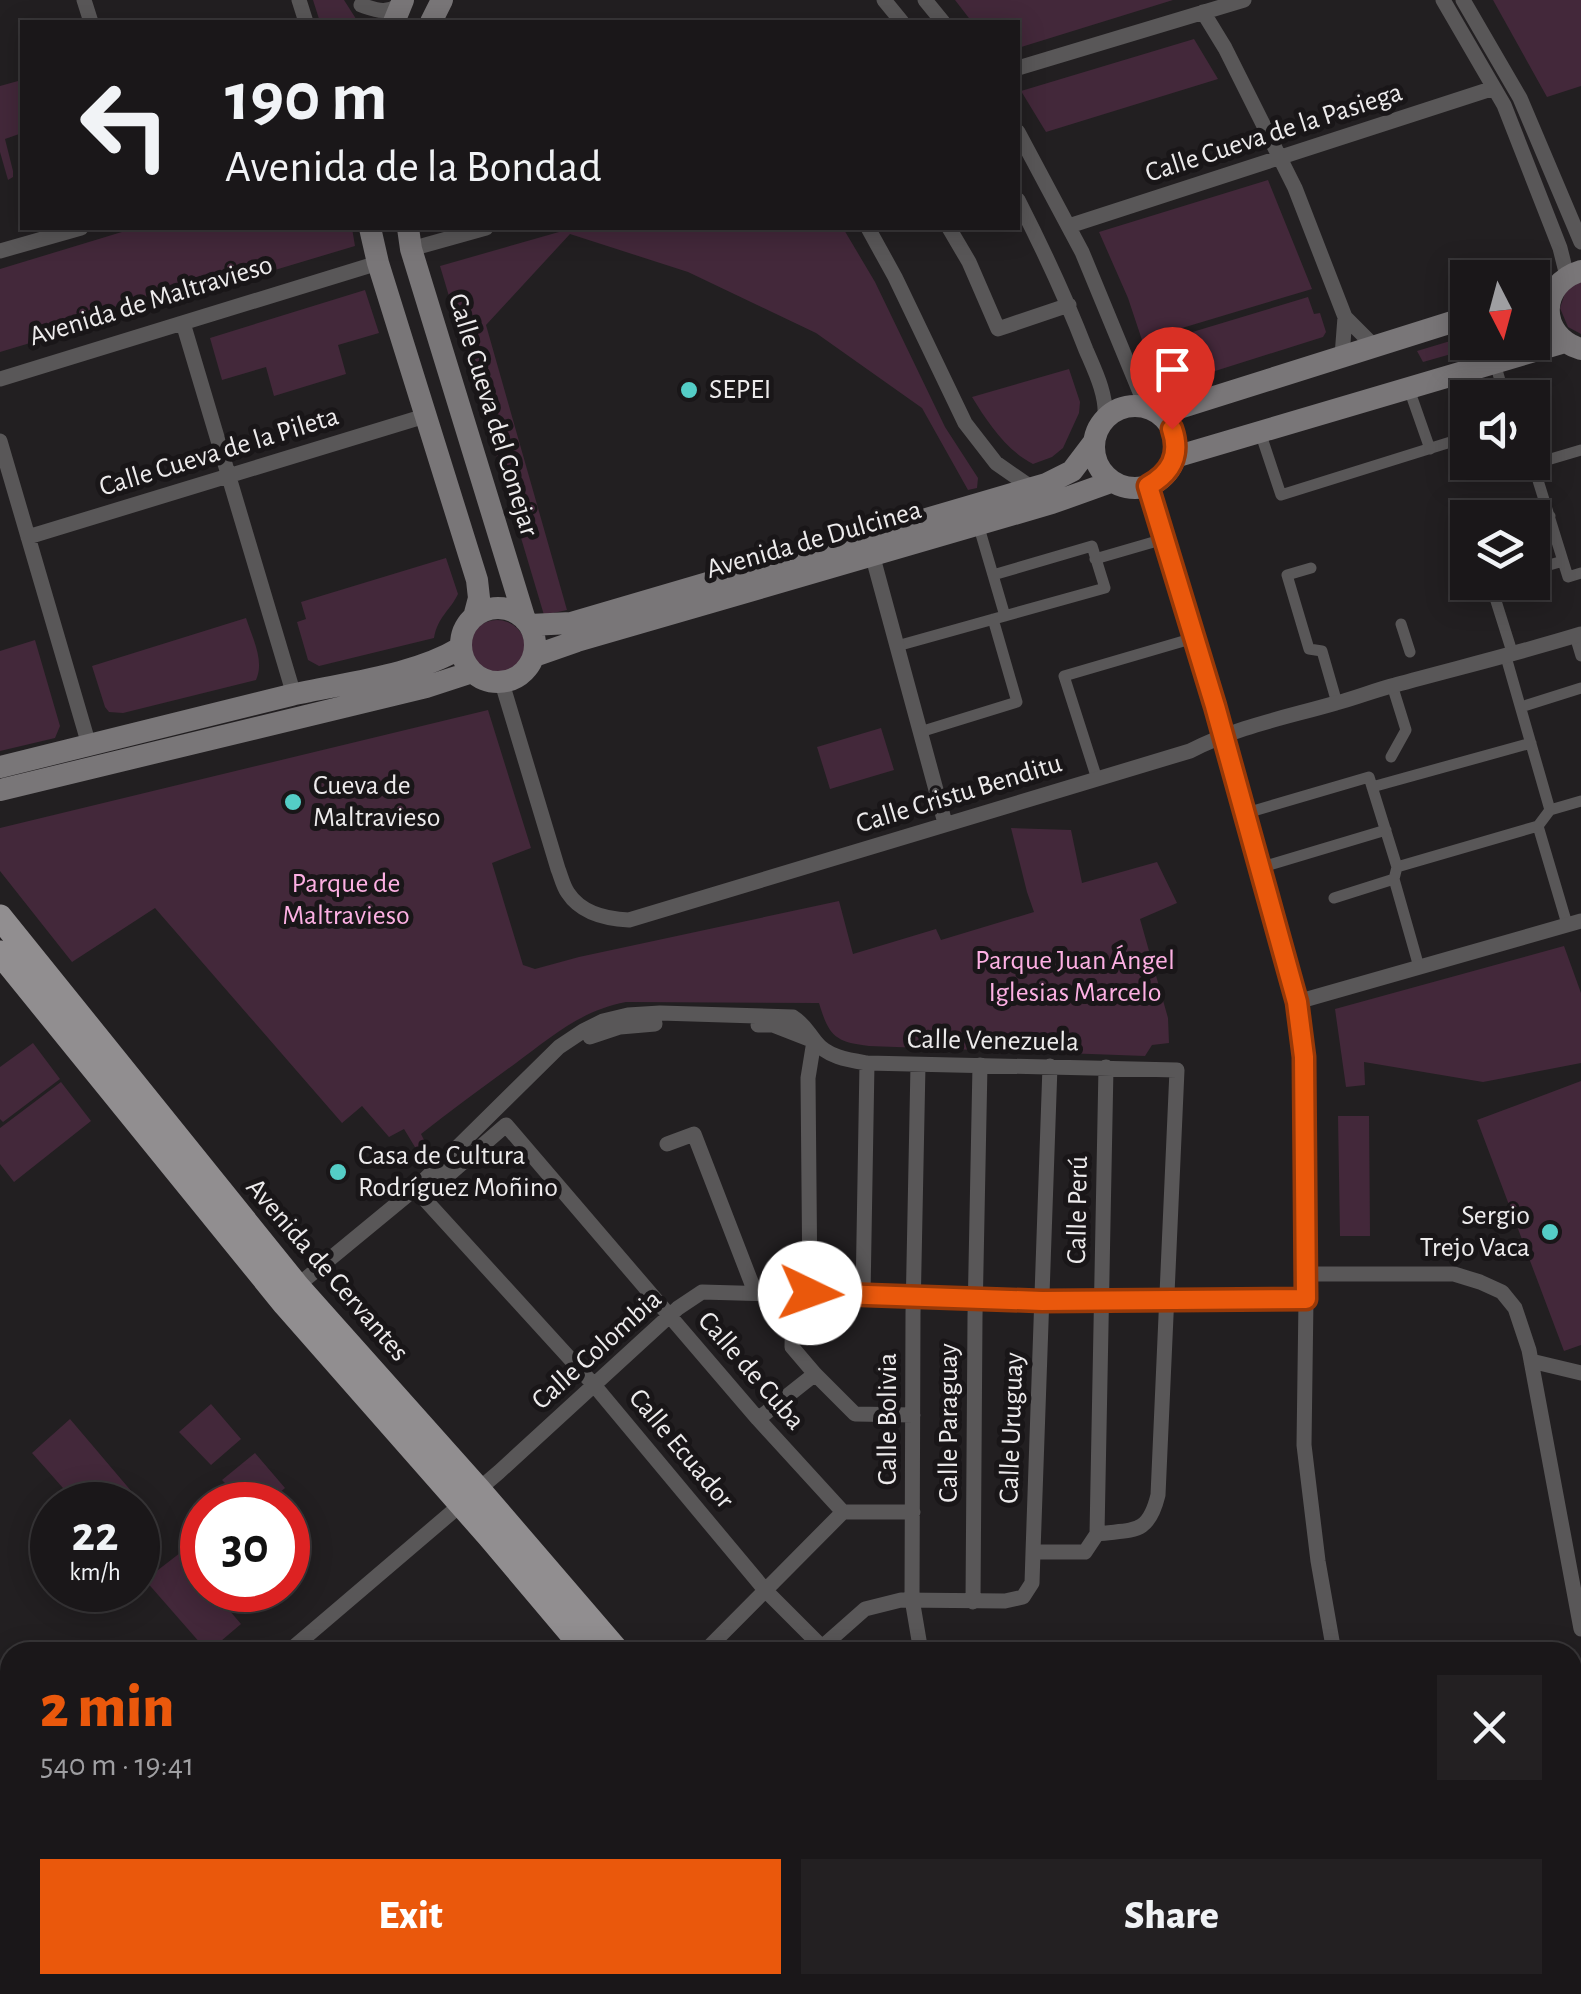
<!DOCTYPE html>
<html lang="en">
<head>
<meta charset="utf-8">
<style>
	:root { --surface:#1a1719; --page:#232022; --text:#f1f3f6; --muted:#9f9fa2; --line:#383638; --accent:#ea580c }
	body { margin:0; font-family:"Alegreya Sans",sans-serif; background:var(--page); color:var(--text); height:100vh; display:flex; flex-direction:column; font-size:38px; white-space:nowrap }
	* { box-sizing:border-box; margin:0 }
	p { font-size:32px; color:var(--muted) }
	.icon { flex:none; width:55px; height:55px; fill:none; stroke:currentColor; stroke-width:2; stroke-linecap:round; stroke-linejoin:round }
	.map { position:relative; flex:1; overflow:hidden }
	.details { position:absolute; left:0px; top:1642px; width:1582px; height:352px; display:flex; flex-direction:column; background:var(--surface); border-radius:30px 30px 0 0; box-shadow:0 5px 25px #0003,0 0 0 2px var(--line) }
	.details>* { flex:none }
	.guide { position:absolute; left:20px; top:20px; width:1000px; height:210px; border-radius:0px; box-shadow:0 5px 25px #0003,0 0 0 2px var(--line); background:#1a1719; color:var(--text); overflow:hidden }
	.needle { width:65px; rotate:174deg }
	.controls { position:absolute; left:1450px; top:260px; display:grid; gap:20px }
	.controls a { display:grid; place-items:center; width:100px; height:100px; border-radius:0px; background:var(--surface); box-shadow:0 5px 25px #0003,0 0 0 2px var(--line); font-size:50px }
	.speed { position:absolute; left:30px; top:1482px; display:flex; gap:20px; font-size:50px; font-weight:700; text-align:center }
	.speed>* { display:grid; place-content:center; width:130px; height:130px; border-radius:50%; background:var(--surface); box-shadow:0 5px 25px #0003,0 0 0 2px var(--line); line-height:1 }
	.speed small { font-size:25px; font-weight:400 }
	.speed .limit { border:15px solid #d22; background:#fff; color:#111 }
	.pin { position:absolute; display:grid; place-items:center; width:85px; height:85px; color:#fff; margin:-102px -42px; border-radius:50% 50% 50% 0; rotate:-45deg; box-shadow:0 0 10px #0007 }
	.pin .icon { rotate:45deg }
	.me { position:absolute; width:110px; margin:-55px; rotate:93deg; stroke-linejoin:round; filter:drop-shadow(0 0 8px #0008) }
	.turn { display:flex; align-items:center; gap:35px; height:210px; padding:0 40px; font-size:45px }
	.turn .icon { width:130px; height:130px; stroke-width:2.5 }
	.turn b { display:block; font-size:70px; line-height:85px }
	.round { display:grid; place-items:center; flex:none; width:105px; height:105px; border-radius:0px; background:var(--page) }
	.overview { display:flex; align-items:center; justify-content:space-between; height:170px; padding:0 40px }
	h1 { font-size:60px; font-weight:800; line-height:75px; color:var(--accent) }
	.cta { display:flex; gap:20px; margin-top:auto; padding:20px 40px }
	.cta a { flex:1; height:115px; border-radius:0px; background:var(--accent); color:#fff; font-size:40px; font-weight:800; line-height:115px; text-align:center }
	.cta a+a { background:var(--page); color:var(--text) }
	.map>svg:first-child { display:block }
</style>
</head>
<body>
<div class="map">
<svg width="1581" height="1994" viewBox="0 0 1581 1994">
	<rect width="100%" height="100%" fill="#221f21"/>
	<!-- green -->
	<path fill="#43283a" d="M313,0H344L358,22H320Z
		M955,0H1173L1018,48V22H972Z
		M1493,0H1581V86L1547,97Z
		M1194,39L1218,79L1046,132L1021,91Z
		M18,81L22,94V133L5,139L13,171V177L8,180L0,152V86Z
		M1268,180L1312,289L1142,340L1128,298L1099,232Z
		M135,228H352L355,246L0,352V269Z
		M573,228H843L875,282L945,427L978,478L977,488L968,490L922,408L816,333L688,272L570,234L486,325L567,610L544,615L440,266Z
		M1581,280V334L1568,327L1560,308L1566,290Z
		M365,290L379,333L338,345L346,374L274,396L266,367L222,380L210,338Z
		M1308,297L1314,314L1320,313L1326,332L1323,337L1174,384L1160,380L1146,346Z
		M1467,336L1468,342L1490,343L1423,362L1417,351Z
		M1069,369L1080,402L1079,413L1063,448L1052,457L1033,464C1006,450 988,423 972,397Z
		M446,558L458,594C450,611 438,616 434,638L319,666L308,660L297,622L306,619L301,602Z
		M246,618C252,637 265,661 256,680L123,713L109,712L105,707L92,666Z
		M468 649a29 29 0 1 1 58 0a29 29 0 1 1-58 0Z
		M35,640L60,726L55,738L0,751V651Z
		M488,710L531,848L492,863L523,965L535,969L579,957L839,901L853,954L936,929L941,940L1034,912L1027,892L1011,828L1071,830L1082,883L1157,862L1177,903L1140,919L1168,1018L1169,1043L1152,1045L1145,1056L869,1046C835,1042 829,1036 819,1003L626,1002C582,1010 551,1037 516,1063C484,1086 452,1110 421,1134L429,1150L421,1157L404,1129L389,1137L362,1106L342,1123L155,908L72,962L0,871V828Z
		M881,728L894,770L830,789L817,747Z
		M1564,946L1581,993V1063L1483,1082L1364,1062L1365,1085L1346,1087L1335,1009Z
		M33,1043L60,1079L3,1122L0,1119V1067Z
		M1581,1081V1345L1564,1351L1477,1120Z
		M61,1082L91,1121L14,1182L0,1164V1128Z
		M1338,1116H1369L1370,1236H1340Z
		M211,1404L241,1439L211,1465L179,1432Z
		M70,1419L132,1492L116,1505H78L32,1453Z
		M255,1453L285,1488L265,1505H246L222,1480Z
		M180,1553L202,1579V1590H212L241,1624L208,1652L145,1580Z
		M1049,1985H1135L1136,1994H1056Z
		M1146,1985H1259L1218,1994H1148Z"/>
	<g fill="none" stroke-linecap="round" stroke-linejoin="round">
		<!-- pedestrian -->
		<path stroke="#595758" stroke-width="11" d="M1495,363L1505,398
			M1409,389L1430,449
			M1260,432L1281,495L1457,440H1468
			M1525,462L1536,474L1568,577L1581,573
			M1527,466L1581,450
			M1532,521L1550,516
			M978,524L1005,616
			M1095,559L1164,539
			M1311,568L1287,575L1309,649L1322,651L1337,703
			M1532,570L1563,561
			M1490,582L1513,655
			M1401,624L1410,652
			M1575,636L1581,656
			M897,646L1105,588L1092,546L993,575
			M1506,657L1550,810
			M1521,707L1581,688
			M920,732L1017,702L993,619
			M1391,757L1406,730L1392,685
			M1097,779L1064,676L1194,638
			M1372,787L1531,743
			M1550,810L1538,826L1567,924
			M1550,810L1581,801
			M1243,814L1369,777L1397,867L1394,879L1419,967
			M1397,867L1538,826
			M1259,868L1386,830
			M1334,898L1394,879
			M1140,1985L1143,1994
			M1318,1985L1320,1994"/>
		<!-- minor -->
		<path stroke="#595758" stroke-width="15" d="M84,0L91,22
			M299,0L306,22
			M884,0L902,22
			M925,0L943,22
			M1443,0L1504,105L1560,248L1567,276
			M1463,0L1520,98L1581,242
			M361,5C376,10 387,15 400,4
			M1203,12L1225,48L1295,188L1345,317L1374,346
			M1018,68L1244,0
			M1018,132L1082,252L1146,407
			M1018,200C1043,249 1066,298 1086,350C1095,371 1107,395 1105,418
			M1069,226L1494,88
			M868,228L895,277L965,423L996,463L1032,488
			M949,228L969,262L998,329L1069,305
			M411,249L486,228
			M0,251L81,228
			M183,323L294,695
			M1342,356L1345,317
			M0,379L378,263
			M0,441L89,745
			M1148,486L1215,706L1297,1002L1304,1057L1306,1299L1304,1445L1318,1561L1334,1652
			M28,537L425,416
			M872,554L945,823
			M502,683L558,869C561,876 563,886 568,893C581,913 607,919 629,920L1190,751C1239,726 1284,718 1336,703C1356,698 1375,690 1395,685C1457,668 1519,653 1581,634
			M1297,1002L1581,921
			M758,1025H773L814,1041
			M590,1037L620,1027L655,1024
			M918,1065L913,1314L912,1599L921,1652
			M667,1144L694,1134L755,1292
			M418,1192L594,1385L765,1590L827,1652
			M423,1197L506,1125L758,1419L843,1512
			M1306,1274H1454L1480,1282L1502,1292L1515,1308L1529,1350L1581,1629
			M297,1286L416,1188L559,1047L583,1031L603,1021L628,1015L660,1013L793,1017C804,1024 807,1031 815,1041C827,1057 848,1060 867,1063L1177,1070L1158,1495C1148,1536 1133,1529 1097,1534L1085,1552H1033L1032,1583L1023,1597L1005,1601L901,1600L865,1609L822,1647
			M810,1293L808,1078L814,1041
			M793,1294L792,1347L815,1374L855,1414L913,1415
			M863,1296L867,1063
			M1531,1361L1581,1373
			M758,1419L815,1374
			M1097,1534L1106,1067
			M1033,1552L1050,1066
			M973,1602L975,1317L980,1065
			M288,1652L499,1472L678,1308L702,1292L1042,1301L1306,1299
			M704,1652L843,1512H913
			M0,1824H10
			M0,1901L10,1902
			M88,1985L91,1994
			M1037,1985L1046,1994
			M1359,1989L1374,1993L1397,1992
			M1333,1994L1359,1989L1368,1985"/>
		<!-- secondary -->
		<path stroke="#797678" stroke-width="22" d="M394,22L403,0
			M431,22L442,0
			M370,228L378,263L477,580L479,598L474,617
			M408,228L411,249L525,620
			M1581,271C1538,284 1538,336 1581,349
			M1094 447a41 41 0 1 1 82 0a41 41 0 1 1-82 0Z
			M1160,414L1468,317
			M1175,457L1565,342
			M461 645a37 37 0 1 1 74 0a37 37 0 1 1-74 0Z
			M530,625L571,623L1046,484L1072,471L1094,442
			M534,656L577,641L1052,503L1111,482
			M0,767C97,743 194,719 291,695C344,683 414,676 460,648
			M0,790L426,687L472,672
			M1572,1692L1581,1691
			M1572,1711L1581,1709
			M512,1987L853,1994
			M454,1994L472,1985
			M951,1994L952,1985"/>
		<!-- primary -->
		<path stroke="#918e90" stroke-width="25" d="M0,917L297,1286L478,1489L618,1652
			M0,953L285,1304L490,1537L587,1652
			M880,1985L888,1994
			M913,1985L920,1994"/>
	</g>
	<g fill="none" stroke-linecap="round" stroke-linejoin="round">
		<!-- route casing -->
		<g stroke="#983908" stroke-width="25">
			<path id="route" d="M810,1293L1042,1301L1306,1299L1304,1057L1297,1002L1215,706L1148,486C1171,473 1181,455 1172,429"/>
		</g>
		<!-- route -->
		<use href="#route" stroke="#ea580c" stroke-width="18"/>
	</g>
	<!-- markers -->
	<g fill="#54cdc6" stroke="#191618" stroke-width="4">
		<circle cx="689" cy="390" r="10"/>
		<circle cx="293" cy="802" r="10"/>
		<circle cx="338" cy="1172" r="10"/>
		<circle cx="1550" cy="1232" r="10"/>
	</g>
	<g text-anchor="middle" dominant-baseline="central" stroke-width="10" stroke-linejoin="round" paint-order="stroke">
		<!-- street labels -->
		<g font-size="28" fill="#edebec" stroke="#191618">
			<text transform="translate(1274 133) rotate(-18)">Calle Cueva de la Pasiega</text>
			<text transform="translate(151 301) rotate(-17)">Avenida de Maltravieso</text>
			<text transform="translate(493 415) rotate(73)">Calle Cueva del Conejar</text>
			<text transform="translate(219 452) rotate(-17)">Calle Cueva de la Pileta</text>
			<text transform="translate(814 540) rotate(-16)">Avenida de Dulcinea</text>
			<text transform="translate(959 794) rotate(-17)">Calle Cristu Benditu</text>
			<text transform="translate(993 1041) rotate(1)">Calle Venezuela</text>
			<text transform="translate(1078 1210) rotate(-89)">Calle Perú</text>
			<text transform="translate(327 1270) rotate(49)">Avenida de Cervantes</text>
			<text transform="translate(597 1350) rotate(-42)">Calle Colombia</text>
			<text transform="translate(751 1371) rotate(49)">Calle de Cuba</text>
			<text transform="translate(888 1419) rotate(-90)">Calle Bolivia</text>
			<text transform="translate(949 1423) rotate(-90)">Calle Paraguay</text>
			<text transform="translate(1012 1428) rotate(-88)">Calle Uruguay</text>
			<text transform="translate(681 1449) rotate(50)">Calle Ecuador</text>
		</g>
		<!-- poi labels -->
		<g font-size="28" fill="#edebec" stroke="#191618" text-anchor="start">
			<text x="709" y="390">SEPEI</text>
			<text x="313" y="786">Cueva de<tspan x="313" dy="32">Maltravieso</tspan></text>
			<text x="358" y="1156">Casa de Cultura<tspan x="358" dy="32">Rodríguez Moñino</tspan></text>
			<text x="1530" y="1216" text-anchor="end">Sergio<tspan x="1530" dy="32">Trejo Vaca</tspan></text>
		</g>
		<!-- park labels -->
		<g font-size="28" fill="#fdb0e3" stroke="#191618">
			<text x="346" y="884">Parque de<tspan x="346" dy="32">Maltravieso</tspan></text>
			<text x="1075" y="961">Parque Juan Ángel<tspan x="1075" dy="32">Iglesias Marcelo</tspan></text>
		</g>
	</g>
</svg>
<div class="controls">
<a><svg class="needle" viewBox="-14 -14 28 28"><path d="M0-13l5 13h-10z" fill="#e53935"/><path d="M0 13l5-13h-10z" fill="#9f9fa2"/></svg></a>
<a><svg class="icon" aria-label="sound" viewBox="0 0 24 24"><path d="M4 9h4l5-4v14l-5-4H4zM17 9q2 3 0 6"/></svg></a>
<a><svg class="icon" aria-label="layers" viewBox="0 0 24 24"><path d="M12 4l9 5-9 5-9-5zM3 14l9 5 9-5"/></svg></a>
</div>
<div class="speed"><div>22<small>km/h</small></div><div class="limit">30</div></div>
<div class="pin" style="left:1172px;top:429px;background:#d93025"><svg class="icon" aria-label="arrive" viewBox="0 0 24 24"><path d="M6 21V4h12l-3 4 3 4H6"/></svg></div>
<svg class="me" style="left:810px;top:1293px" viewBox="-20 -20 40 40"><circle r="19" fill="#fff"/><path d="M0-13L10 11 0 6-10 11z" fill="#ea580c"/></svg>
<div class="guide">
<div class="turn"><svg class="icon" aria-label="left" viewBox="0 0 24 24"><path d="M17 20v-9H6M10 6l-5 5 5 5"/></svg><div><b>190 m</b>Avenida de la Bondad</div></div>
</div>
<section class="details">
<div class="overview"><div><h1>2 min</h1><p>540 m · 19:41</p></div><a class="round"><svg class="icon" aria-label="close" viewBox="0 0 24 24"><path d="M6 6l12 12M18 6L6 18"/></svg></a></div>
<div class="cta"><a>Exit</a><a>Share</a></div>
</section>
</div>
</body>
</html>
